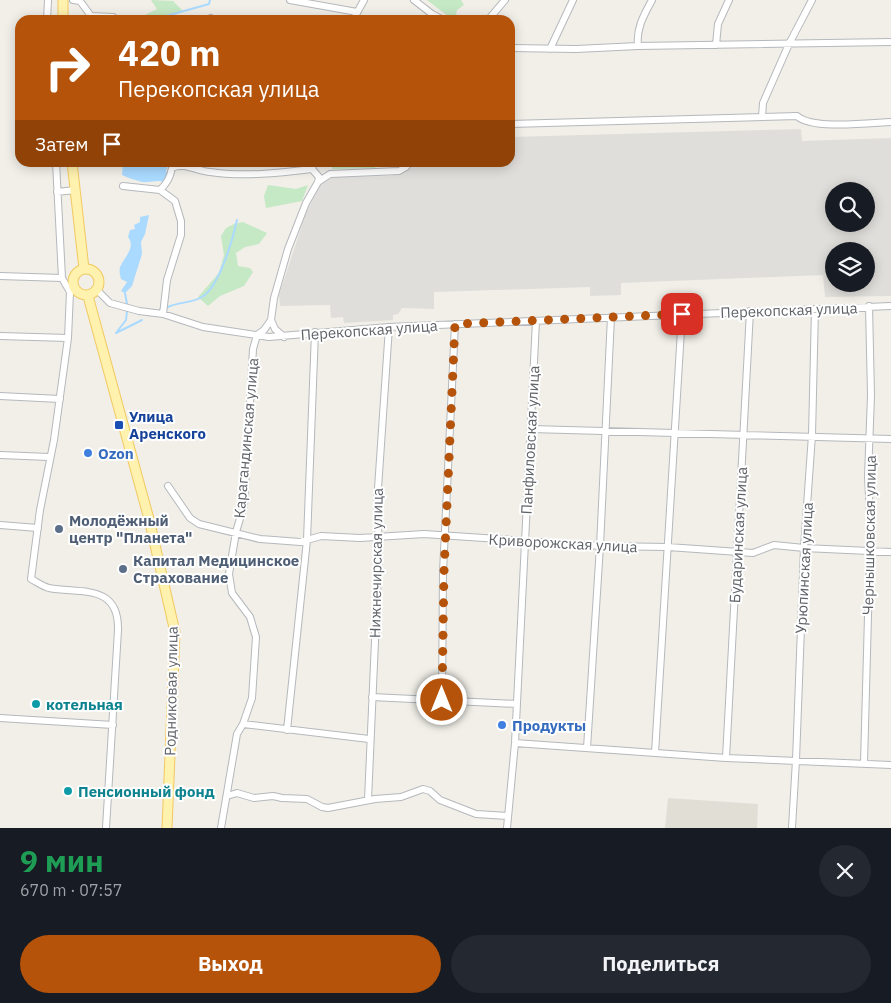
<!DOCTYPE html>
<html lang="ru">
<head>
<meta charset="utf-8">
<style>
	:root { --surface:#171b24; --page:#242831; --text:#f1f3f6; --muted:#9ea1a6; --accent:#b45309 }
	body { margin:0; font-family:"IBM Plex Sans",sans-serif; background:var(--page); color:var(--text); height:100vh; display:flex; flex-direction:column; font-size:19px; white-space:nowrap }
	* { box-sizing:border-box; margin:0 }
	p { font-size:16px; color:var(--muted) }
	.icon { flex:none; width:28px; height:28px; fill:none; stroke:currentColor; stroke-width:2; stroke-linecap:round; stroke-linejoin:round }
	.map { position:relative; height:828px; overflow:hidden }
	.side { display:flex; flex-direction:column; background:var(--surface); flex:1 }
	.side>* { flex:none }
	.guide { position:absolute; left:15px; top:15px; width:500px; height:152px; border-radius:15px; box-shadow:0 2px 12px #0003; background:#b45309; color:#fff; overflow:hidden }
	.fabs { position:absolute; left:825px; top:182px; display:grid; gap:10px }
	.fabs a { display:grid; place-items:center; width:50px; height:50px; border-radius:50%; background:var(--surface); box-shadow:0 2px 12px #0003; font-size:25px }
	.pin { position:absolute; display:grid; place-items:center; width:42px; height:42px; color:#fff; margin:-21px; border-radius:10px; box-shadow:0 2px 8px #0006 }
	.me { position:absolute; width:55px; margin:-28px; rotate:0deg; stroke-linejoin:round; filter:drop-shadow(0 0 4px #0008) }
	.turn { display:flex; align-items:center; gap:18px; height:105px; padding:0 20px; font-size:22px }
	.turn .icon { width:65px; height:65px; stroke-width:2.5 }
	.turn b { display:block; font-size:35px; line-height:42px }
	.then { display:flex; align-items:center; height:48px; padding:0 20px; background:#0003; gap:10px; font-size:19px }
	.round { display:grid; place-items:center; flex:none; width:52px; height:52px; border-radius:26px; background:var(--page) }
	.overview { display:flex; align-items:center; justify-content:space-between; height:85px; padding:0 20px }
	h1 { font-size:30px; font-weight:800; line-height:38px; color:#1e9e55 }
	.button { display:flex; gap:10px; margin-top:auto; padding:10px 20px }
	.button a { flex:1; height:58px; border-radius:30px; background:var(--accent); color:#fff; font-size:20px; font-weight:800; line-height:58px; text-align:center }
	.button a+a { background:var(--page); color:var(--text) }
	.map>svg:first-child { display:block }
</style>
</head>
<body>
<div class="map">
<svg width="891" height="828" viewBox="0 0 891 828">
	<rect width="100%" height="100%" fill="#f1efe8"/>
	<!-- industrial -->
	<path fill="#e0deda" fill-rule="evenodd" d="M801,129L802,141L891,138V296L825,297L823,275L621,283V295L590,296V287L434,292V309L402,308L398,314L393,315V320L344,323L343,317L331,318L330,305L280,306L279,295L306,213L322,181L327,177L390,176L401,173L410,167L414,163L510,162V137ZM834,191H866V224H834ZM834,251H866V284H834Z"/>
	<!-- education -->
	<path fill="#e1ded6" d="M668,798L758,804L757,828H665Z"/>
	<!-- green -->
	<path fill="#c5e8c5" d="M151,0L173,1L183,11L162,20H142L143,16L157,9Z
		M427,0H461L464,5L457,10L455,20H453Z
		M332,163V162L377,163L375,168L332,169Z
		M268,185L296,189L308,185L302,201L266,208L264,196Z
		M243,222L267,233L259,244L245,247L236,253L238,266L250,268L253,272L244,286L220,296L208,306L198,297L219,273L224,255L221,236L226,228L234,224Z"/>
	<!-- water -->
	<path fill="#aadaff" d="M133,162L169,163L166,171L168,174L164,182C158,180 153,182 147,182C142,183 128,178 122,175L123,164Z
		M149,215L145,234L141,242L142,254L132,286L125,293L121,291L127,282L121,279C120,275 119,271 120,267C125,256 136,248 128,237L130,230L135,229L134,225L140,222V217Z"/>
	<g fill="none" stroke-linecap="round" stroke-linejoin="round">
		<!-- stream -->
		<path stroke="#aadaff" stroke-width="2" d="M156,20L159,18L209,4L210,0
			M125,293L127,304
			M168,307C178,302 193,303 202,297C219,287 233,239 237,220
			M116,333L142,320
			M116,333L126,320L127,311"/>
		<!-- minor casing -->
		<g stroke="#b5b8bc" stroke-width="8">
			<path id="minor" d="M73,0L80,1L91,16L113,17
				M290,0L357,12
				M414,0L432,14L443,20
				M47,20L48,0
				M210,20L211,18
				M353,20L364,0
				M488,20L505,0
				M716,45L718,24L729,0
				M638,46C636,28 644,15 652,0
				M510,48L576,49L638,46L891,42
				M550,49L573,0
				M762,117L763,103L789,44L812,0
				M510,124L797,116C812,130 870,123 891,122
				M56,162L62,278L70,292L68,338L54,440L40,510L31,579C37,582 42,586 49,588C80,594 119,583 118,630L106,828
				M318,182L330,174L399,171L406,167L410,162
				M123,186L160,190L175,201L181,221V235L167,280L163,314
				M160,190C167,183 170,178 172,168C182,162 198,171 210,172C243,177 279,173 312,169
				M57,192L75,190
				M0,276L62,278
				M97,290L110,303L139,311L163,314L203,327L269,337L389,327L891,306
				M271,320L275,329L284,337
				M0,336L68,338
				M0,396L60,399
				M531,429L891,439
				M0,455L49,457
				M168,486L190,518L199,524L260,539L274,540L300,542L321,536L360,538L424,534L600,546L668,547L753,553L774,545L804,548L891,552
				M0,525L38,528
				M372,697L517,704
				M442,700L443,572L455,324
				M0,718L113,725
				M243,724L369,739
				M287,730L307,540L315,332
				M515,743L726,758L891,765
				M587,748L600,546L611,317
				M655,753L682,314
				M726,758L750,311
				M864,763L869,579L872,552L868,477L871,395L869,306
				M227,796L237,793L254,798L273,796L282,798L307,799L322,807L328,808L375,799L401,797L423,789L430,791L440,800L476,814L508,816
				M368,800L379,550L377,503L389,327
				M221,828L237,734L243,724L252,698L256,637L250,617L232,593L229,574L236,532L244,505L253,349L257,335L264,330L271,320L274,298L288,249L306,203L318,182L319,177L312,169L313,162
				M507,828L515,743L536,321
				M792,828L796,760L804,548L812,435L815,309"/>
		</g>
		<!-- major casing -->
		<g stroke="#f2c960" stroke-width="11">
			<path id="major" d="M63,0V20
				M72,162L84,269
				M73 282a13 13 0 1 1 26 0a13 13 0 1 1-26 0Z
				M88,296L149,519L175,632L167,828"/>
		</g>
		<!-- minor -->
		<use href="#minor" stroke="#fff" stroke-width="6"/>
		<!-- major -->
		<use href="#major" stroke="#fff2af" stroke-width="9"/>
	</g>
	<g fill="none" stroke-linecap="round" stroke-linejoin="round">
		<!-- route -->
		<path stroke="#b45309" stroke-width="9" stroke-dasharray="0 16.2" d="M442,700L444,572L455,324L682,314"/>
	</g>
	<!-- markers -->
	<rect fill="#1a4fb4" stroke="#fff" stroke-width="2" x="114" y="420" width="10" height="10" rx="2.5"/>
	<g fill="#3f7fe0" stroke="#fff" stroke-width="2">
		<circle cx="88" cy="453" r="5"/>
		<circle cx="502" cy="725" r="5"/>
	</g>
	<g fill="#5c6f8a" stroke="#fff" stroke-width="2">
		<circle cx="59" cy="529" r="5"/>
		<circle cx="123" cy="569" r="5"/>
	</g>
	<g fill="#0f9aa8" stroke="#fff" stroke-width="2">
		<circle cx="36" cy="704" r="5"/>
		<circle cx="68" cy="791" r="5"/>
	</g>
	<g text-anchor="middle" dominant-baseline="central" stroke-width="4" stroke-linejoin="round" paint-order="stroke">
		<!-- street labels -->
		<g font-size="15" fill="#5f6368" stroke="#fff">
			<text transform="translate(789 310) rotate(-2)">Перекопская улица</text>
			<text transform="translate(369 330) rotate(-4)">Перекопская улица</text>
			<text transform="translate(246 438) rotate(-85)">Карагандинская улица</text>
			<text transform="translate(530 440) rotate(-87)">Панфиловская улица</text>
			<text transform="translate(738 535) rotate(-87)">Бударинская улица</text>
			<text transform="translate(869 535) rotate(-89)">Чернышковская улица</text>
			<text transform="translate(563 543) rotate(3)">Криворожская улица</text>
			<text transform="translate(376 563) rotate(-89)">Нижнечирская улица</text>
			<text transform="translate(804 568) rotate(-87)">Урюпинская улица</text>
			<text transform="translate(171 691) rotate(-89)">Родниковая улица</text>
		</g>
		<!-- transit labels -->
		<g font-size="15" font-weight="bold" fill="#164399" stroke="#fff" text-anchor="start">
			<text x="129" y="416">Улица<tspan x="129" dy="17">Аренского</tspan></text>
		</g>
		<!-- shop labels -->
		<g font-size="15" font-weight="bold" fill="#366cbe" stroke="#fff" text-anchor="start">
			<text x="98" y="453">Ozon</text>
			<text x="512" y="725">Продукты</text>
		</g>
		<!-- service labels -->
		<g font-size="15" font-weight="bold" fill="#4e5e75" stroke="#fff" text-anchor="start">
			<text x="69" y="520">Молодёжный<tspan x="69" dy="17">центр "Планета"</tspan></text>
			<text x="133" y="560">Капитал Медицинское<tspan x="133" dy="17">Страхование</tspan></text>
		</g>
		<!-- culture labels -->
		<g font-size="15" font-weight="bold" fill="#0d838f" stroke="#fff" text-anchor="start">
			<text x="46" y="704">котельная</text>
			<text x="78" y="791">Пенсионный фонд</text>
		</g>
	</g>
</svg>
<div class="fabs">
<a><svg class="icon" aria-label="search" viewBox="0 0 24 24"><circle cx="10" cy="10" r="6"/><path d="M15 15l6 6"/></svg></a>
<a><svg class="icon" aria-label="layers" viewBox="0 0 24 24"><path d="M12 4l9 5-9 5-9-5zM3 14l9 5 9-5"/></svg></a>
</div>
<div class="pin" style="left:682px;top:314px;background:#d93025"><svg class="icon" aria-label="arrive" viewBox="0 0 24 24"><path d="M6 21V4h12l-3 4 3 4H6"/></svg></div>
<svg class="me" style="left:442px;top:700px" viewBox="-20 -20 40 40"><circle r="17" fill="#b45309" stroke="#fff" stroke-width="3"/><path d="M0-11L8 9 0 5-8 9z" fill="#fff"/></svg>
<div class="guide">
<div class="turn"><svg class="icon" aria-label="right" viewBox="0 0 24 24"><path d="M7 20v-9h11M14 6l5 5-5 5"/></svg><div><b>420 m</b>Перекопская улица</div></div>
<div class="then">Затем<svg class="icon" aria-label="arrive" viewBox="0 0 24 24"><path d="M6 21V4h12l-3 4 3 4H6"/></svg></div>
</div>
</div>
<section class="side">
<div class="overview"><div><h1>9 мин</h1><p>670 m · 07:57</p></div><a class="round"><svg class="icon" aria-label="close" viewBox="0 0 24 24"><path d="M6 6l12 12M18 6L6 18"/></svg></a></div>
<div class="button"><a>Выход</a><a>Поделиться</a></div>
</section>
</body>
</html>
